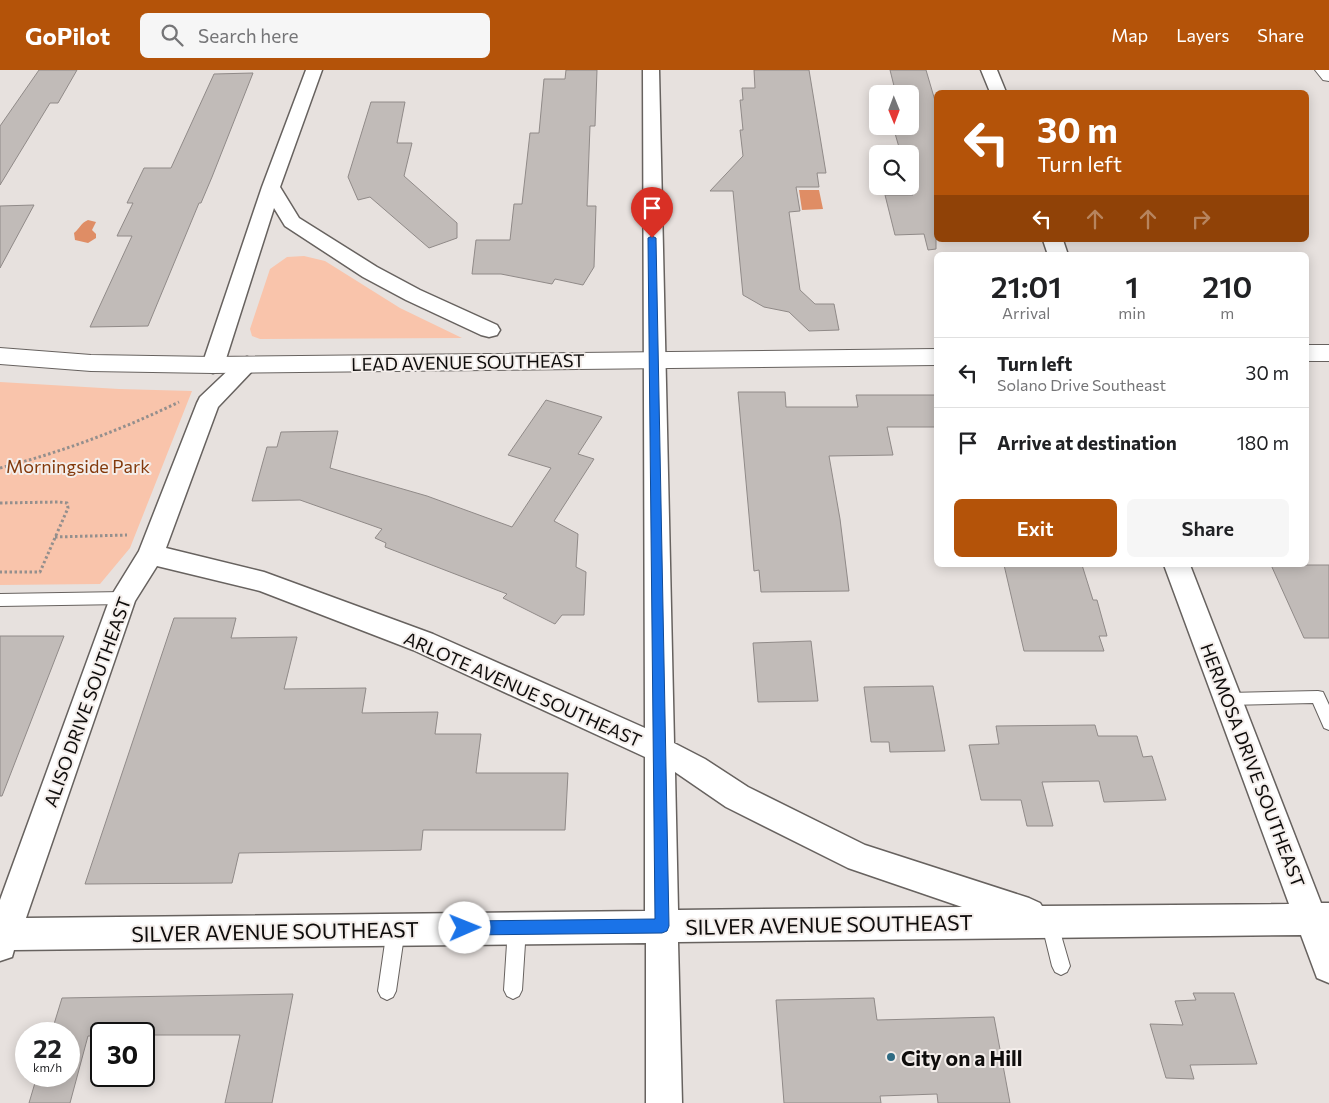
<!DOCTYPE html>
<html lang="en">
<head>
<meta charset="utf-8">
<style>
	:root { --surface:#fff; --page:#f6f6f6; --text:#202124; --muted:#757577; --line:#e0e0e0; --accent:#b45309 }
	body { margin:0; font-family:Commissioner,sans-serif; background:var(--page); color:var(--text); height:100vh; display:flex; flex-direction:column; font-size:19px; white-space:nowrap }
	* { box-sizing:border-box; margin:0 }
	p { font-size:16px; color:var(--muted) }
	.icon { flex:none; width:28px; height:28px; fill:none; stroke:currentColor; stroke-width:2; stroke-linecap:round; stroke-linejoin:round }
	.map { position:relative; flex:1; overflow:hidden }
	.details { position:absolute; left:934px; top:182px; width:375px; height:315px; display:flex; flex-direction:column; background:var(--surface); border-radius:8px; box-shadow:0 2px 12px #0003 }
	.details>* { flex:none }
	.top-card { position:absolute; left:934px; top:20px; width:375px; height:152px; border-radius:8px; box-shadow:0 2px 12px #0003; background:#b45309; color:#fff; overflow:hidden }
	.needle { width:32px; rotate:179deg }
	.buttons { position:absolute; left:869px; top:15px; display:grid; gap:10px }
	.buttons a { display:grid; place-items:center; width:50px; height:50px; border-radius:8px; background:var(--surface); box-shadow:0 2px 12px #0003; font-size:25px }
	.speed { position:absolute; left:15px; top:952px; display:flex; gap:10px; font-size:25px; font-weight:700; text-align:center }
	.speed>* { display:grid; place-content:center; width:65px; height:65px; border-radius:50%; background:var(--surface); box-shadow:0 2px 12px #0003; line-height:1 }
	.speed small { font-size:12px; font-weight:400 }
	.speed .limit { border:2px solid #111; border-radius:8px; background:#fff; color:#111 }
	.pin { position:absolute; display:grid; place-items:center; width:42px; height:42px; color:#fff; margin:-51px -21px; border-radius:50% 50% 50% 0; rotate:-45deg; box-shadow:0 0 5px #0007 }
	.pin .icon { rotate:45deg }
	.me { position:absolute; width:55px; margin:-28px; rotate:89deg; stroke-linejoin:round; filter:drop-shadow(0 0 4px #0008) }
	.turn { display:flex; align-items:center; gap:18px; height:105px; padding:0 20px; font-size:22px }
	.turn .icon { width:65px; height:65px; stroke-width:2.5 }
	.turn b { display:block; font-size:35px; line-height:42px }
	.lanes { display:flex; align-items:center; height:48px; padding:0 20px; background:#0003; justify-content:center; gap:25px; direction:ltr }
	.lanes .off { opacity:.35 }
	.eta { display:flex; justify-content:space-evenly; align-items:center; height:85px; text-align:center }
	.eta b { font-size:30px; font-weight:600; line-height:35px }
	.cta { display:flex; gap:10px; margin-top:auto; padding:10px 20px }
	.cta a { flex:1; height:58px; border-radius:8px; background:var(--accent); color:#fff; font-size:20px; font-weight:600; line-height:58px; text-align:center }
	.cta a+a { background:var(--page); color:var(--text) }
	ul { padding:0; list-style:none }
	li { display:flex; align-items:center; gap:15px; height:70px; padding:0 20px; border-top:1px solid var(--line) }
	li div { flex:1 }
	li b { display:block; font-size:19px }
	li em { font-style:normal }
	header { display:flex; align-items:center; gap:30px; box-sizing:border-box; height:70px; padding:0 25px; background:var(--accent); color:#fff }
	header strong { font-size:24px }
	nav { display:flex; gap:28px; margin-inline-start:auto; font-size:18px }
	.search { width:350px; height:45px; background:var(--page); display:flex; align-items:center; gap:12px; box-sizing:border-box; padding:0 18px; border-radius:8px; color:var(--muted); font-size:19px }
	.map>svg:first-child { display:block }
</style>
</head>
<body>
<header>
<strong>GoPilot</strong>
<div class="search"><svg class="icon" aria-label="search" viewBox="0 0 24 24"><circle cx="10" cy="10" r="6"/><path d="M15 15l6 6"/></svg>Search here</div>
<nav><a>Map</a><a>Layers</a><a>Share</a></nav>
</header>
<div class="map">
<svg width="1329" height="1033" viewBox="0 0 1329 1033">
	<rect width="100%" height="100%" fill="#e7e1de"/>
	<!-- green -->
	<path fill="#f9c4ab" d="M304,186L325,191L400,238L462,268L260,269L252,266L250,259L270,199L287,187Z
		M0,312L119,319L192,321L130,478L100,514L0,515Z"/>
	<!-- water -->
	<path fill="#df8d65" d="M799,120H819L823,139L802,140Z
		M88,150L96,152L92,160L96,164V168L88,173L75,170L74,163C80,158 81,153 88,150Z"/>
	<!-- building -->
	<path fill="#c1bbb8" stroke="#908a88" d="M39,0H77L58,33H50L0,115V56Z
		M566,0H597L595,56H590L587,136H596L594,197L583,215L555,209L552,214L501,204H472L476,170H510L514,134H522L530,63H539L544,9H565Z
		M754,0H809L826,103H817L819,117H796L800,141L789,142L800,220L815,234H834L839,260L809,261L789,242L764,237L743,225L733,121H710L743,86L740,60H743L740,30H743L742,18H755Z
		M890,0H926L936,34V179L928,180L924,164L895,165L885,125H913L910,115V84H901L894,60H906L905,56H910V24H896Z
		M253,3L212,107L201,133H199L148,256L90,257L132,166H117L133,133H127L144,98H171L214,4Z
		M371,32H405L397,73H412L404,106L457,153V168L429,178L370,127L358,130L348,107Z
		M34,135L0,198V136Z
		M738,322H785L786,337H858L856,325H936V357H887L893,385L829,386L840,449L849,521L761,522L759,500L754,501Z
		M546,330L602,347L578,384L594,389L554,451L578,464L576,497L586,502L584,545H562L555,554L503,528L507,524L385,477L386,473L375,468L382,459L300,430L252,431L267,377H277L281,362L338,361L330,398L427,426L512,457L551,398L508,385Z
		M1004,495H1082L1093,530H1097L1107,566H1099L1104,581H1024Z
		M1271,495H1329V568H1304Z
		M174,548H236L231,568L297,567L284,619L366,618L362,643L438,642L435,664H481L476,703H568L565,760H423L421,780L239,783L232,813L85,814Z
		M0,566H64L2,726H0Z
		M811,571L818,631L758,632L753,573Z
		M933,616L945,681L890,682L889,672H871L864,617Z
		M1095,655L1098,666H1137L1143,687L1152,686L1166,730L1104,732L1099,711L1042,712L1053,756H1027L1021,730H981L969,675L999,674L996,656Z
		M1193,923H1234L1257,994L1190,995L1194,1009L1166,1008L1150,954L1183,955L1175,931L1196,930Z
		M293,924L272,1033H225L240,965H144V964H101V966H88L70,1033H29L37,1006H69V964H51L62,928Z
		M874,928L877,950L994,947L1010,1033H938L937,1024L880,1026L881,1033H784L776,930Z"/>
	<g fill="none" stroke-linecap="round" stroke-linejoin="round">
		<!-- lane casing -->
		<g stroke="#67625f" stroke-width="2">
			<path id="lane" d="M123,522L128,524L130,528L128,532L123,534L0,536V524Z
				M1318,621L1323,622L1329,635V660L1324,658L1313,633L1228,635L1223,634L1221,629L1223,624L1228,623Z
				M1049,843L1055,845L1057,851L1070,896L1067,902L1061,905L1055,902L1052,896L1041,851L1043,845Z
				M517,850L523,852L526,858L522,920L519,926L513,929L507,926L504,920L508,858L511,852Z
				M396,851L402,853L405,859L396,921L393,927L387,930L381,927L378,921L387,859L390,853Z"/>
		</g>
		<!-- street casing -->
		<g stroke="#67625f" stroke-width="3">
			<path id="street" d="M306,0H322L280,117L299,148L377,197L420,220L497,255L500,260L497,265L489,267L481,265L406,230L363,207L285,156L274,138L224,295L221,300L213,303L205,300L202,295L262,117Z
				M643,0H659L674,673L705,689L748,717L865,775L1029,828L1040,833L1042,836L1289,834L1164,495H1190L1321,833H1329V913L1317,908L1301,865L678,872L682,1033H646V873L14,880L12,887L0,891V830L110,528L139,481L197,333L200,327L239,290L247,287L255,290L258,295L218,337L166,478L264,502L433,564L645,658ZM157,496L260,521L413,580L645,687V841L26,848L135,531ZM675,702L726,737L848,798L962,837L678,840Z
				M981,0H997L1006,22H990Z
				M1043,170H1063L1068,185H1048Z"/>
		</g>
		<!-- secondary casing -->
		<g stroke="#67625f" stroke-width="2">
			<path id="secondary" d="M1315,0H1329V11L1323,10Z
				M1306,275H1329V291H1306Z
				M0,278L91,285L213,287L936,279V295L213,303L91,301L0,294Z"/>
		</g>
		<!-- path -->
		<path stroke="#948f8d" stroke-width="3" stroke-dasharray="2.5 2.5" stroke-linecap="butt" d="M0,398C62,382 121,360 179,332
			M0,433L59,432L67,433L68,438L40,502H0
			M55,467L127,465"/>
		<!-- lane -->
		<use href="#lane" fill="#fff" fill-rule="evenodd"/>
		<!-- street -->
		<use href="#street" fill="#fff" fill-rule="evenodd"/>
		<!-- secondary -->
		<use href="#secondary" fill="#fff" fill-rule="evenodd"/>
	</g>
	<!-- route -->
	<path fill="#1a73e8" stroke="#114b97" d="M652,166L656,168L669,856L667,861L662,863L465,865L460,863L458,858L460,853L465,851L655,849L648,168Z"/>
	<!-- markers -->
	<circle fill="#2f6b83" stroke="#f4eeeb" stroke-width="2" cx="891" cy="987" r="5"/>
	<g text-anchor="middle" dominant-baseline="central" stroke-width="4" stroke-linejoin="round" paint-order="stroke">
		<!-- street labels -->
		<g font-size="18" fill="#0e0c0b" stroke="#f4eeeb">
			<text transform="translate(468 292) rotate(-1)">LEAD AVENUE SOUTHEAST</text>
			<text transform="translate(523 619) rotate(24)">ARLOTE AVENUE SOUTHEAST</text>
			<text transform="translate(87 632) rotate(-70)">ALISO DRIVE SOUTHEAST</text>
			<text transform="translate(1253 695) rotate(69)">HERMOSA DRIVE SOUTHEAST</text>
		</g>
		<!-- park labels -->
		<g font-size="18" fill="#83390b" stroke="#f4eeeb">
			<text x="78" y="396">Morningside Park</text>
		</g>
		<!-- near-street labels -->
		<g font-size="21" fill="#0e0c0b" stroke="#f4eeeb">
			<text transform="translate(829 854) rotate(-1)">SILVER AVENUE SOUTHEAST</text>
			<text transform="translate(275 861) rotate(-1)">SILVER AVENUE SOUTHEAST</text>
		</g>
		<!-- near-poi labels -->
		<g font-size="21" font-weight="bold" fill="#0e0c0b" stroke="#f4eeeb" text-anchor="start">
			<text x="901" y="987">City on a Hill</text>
		</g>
	</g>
</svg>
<div class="buttons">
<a><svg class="needle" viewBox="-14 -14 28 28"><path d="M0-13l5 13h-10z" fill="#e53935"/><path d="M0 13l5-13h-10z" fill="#757577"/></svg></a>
<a><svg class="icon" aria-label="search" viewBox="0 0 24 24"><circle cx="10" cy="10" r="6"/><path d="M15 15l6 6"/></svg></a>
</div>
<div class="speed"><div>22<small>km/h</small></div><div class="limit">30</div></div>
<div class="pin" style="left:652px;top:168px;background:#d93025"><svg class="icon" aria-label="arrive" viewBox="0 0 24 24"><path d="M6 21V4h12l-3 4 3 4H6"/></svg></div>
<svg class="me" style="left:465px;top:858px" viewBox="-20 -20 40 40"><circle r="19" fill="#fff"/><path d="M0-13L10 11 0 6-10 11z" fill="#1a73e8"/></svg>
<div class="top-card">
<div class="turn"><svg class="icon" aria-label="left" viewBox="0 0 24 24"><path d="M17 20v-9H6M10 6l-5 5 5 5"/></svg><div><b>30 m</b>Turn left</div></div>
<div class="lanes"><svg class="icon" aria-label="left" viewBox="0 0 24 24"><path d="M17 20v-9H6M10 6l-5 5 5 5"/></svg><svg class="icon off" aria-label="ahead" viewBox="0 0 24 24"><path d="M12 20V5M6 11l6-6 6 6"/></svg><svg class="icon off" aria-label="ahead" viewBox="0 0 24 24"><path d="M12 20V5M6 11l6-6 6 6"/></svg><svg class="icon off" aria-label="right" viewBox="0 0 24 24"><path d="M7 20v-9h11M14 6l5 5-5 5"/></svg></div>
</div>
<section class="details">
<div class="eta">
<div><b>21:01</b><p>Arrival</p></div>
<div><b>1</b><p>min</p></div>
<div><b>210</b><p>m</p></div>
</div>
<ul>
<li><svg class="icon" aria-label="left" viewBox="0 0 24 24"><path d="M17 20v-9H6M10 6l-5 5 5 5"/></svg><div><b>Turn left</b><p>Solano Drive Southeast</p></div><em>30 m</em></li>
<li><svg class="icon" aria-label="arrive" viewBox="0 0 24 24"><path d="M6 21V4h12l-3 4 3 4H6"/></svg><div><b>Arrive at destination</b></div><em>180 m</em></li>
</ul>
<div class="cta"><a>Exit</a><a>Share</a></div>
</section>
</div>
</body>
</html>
